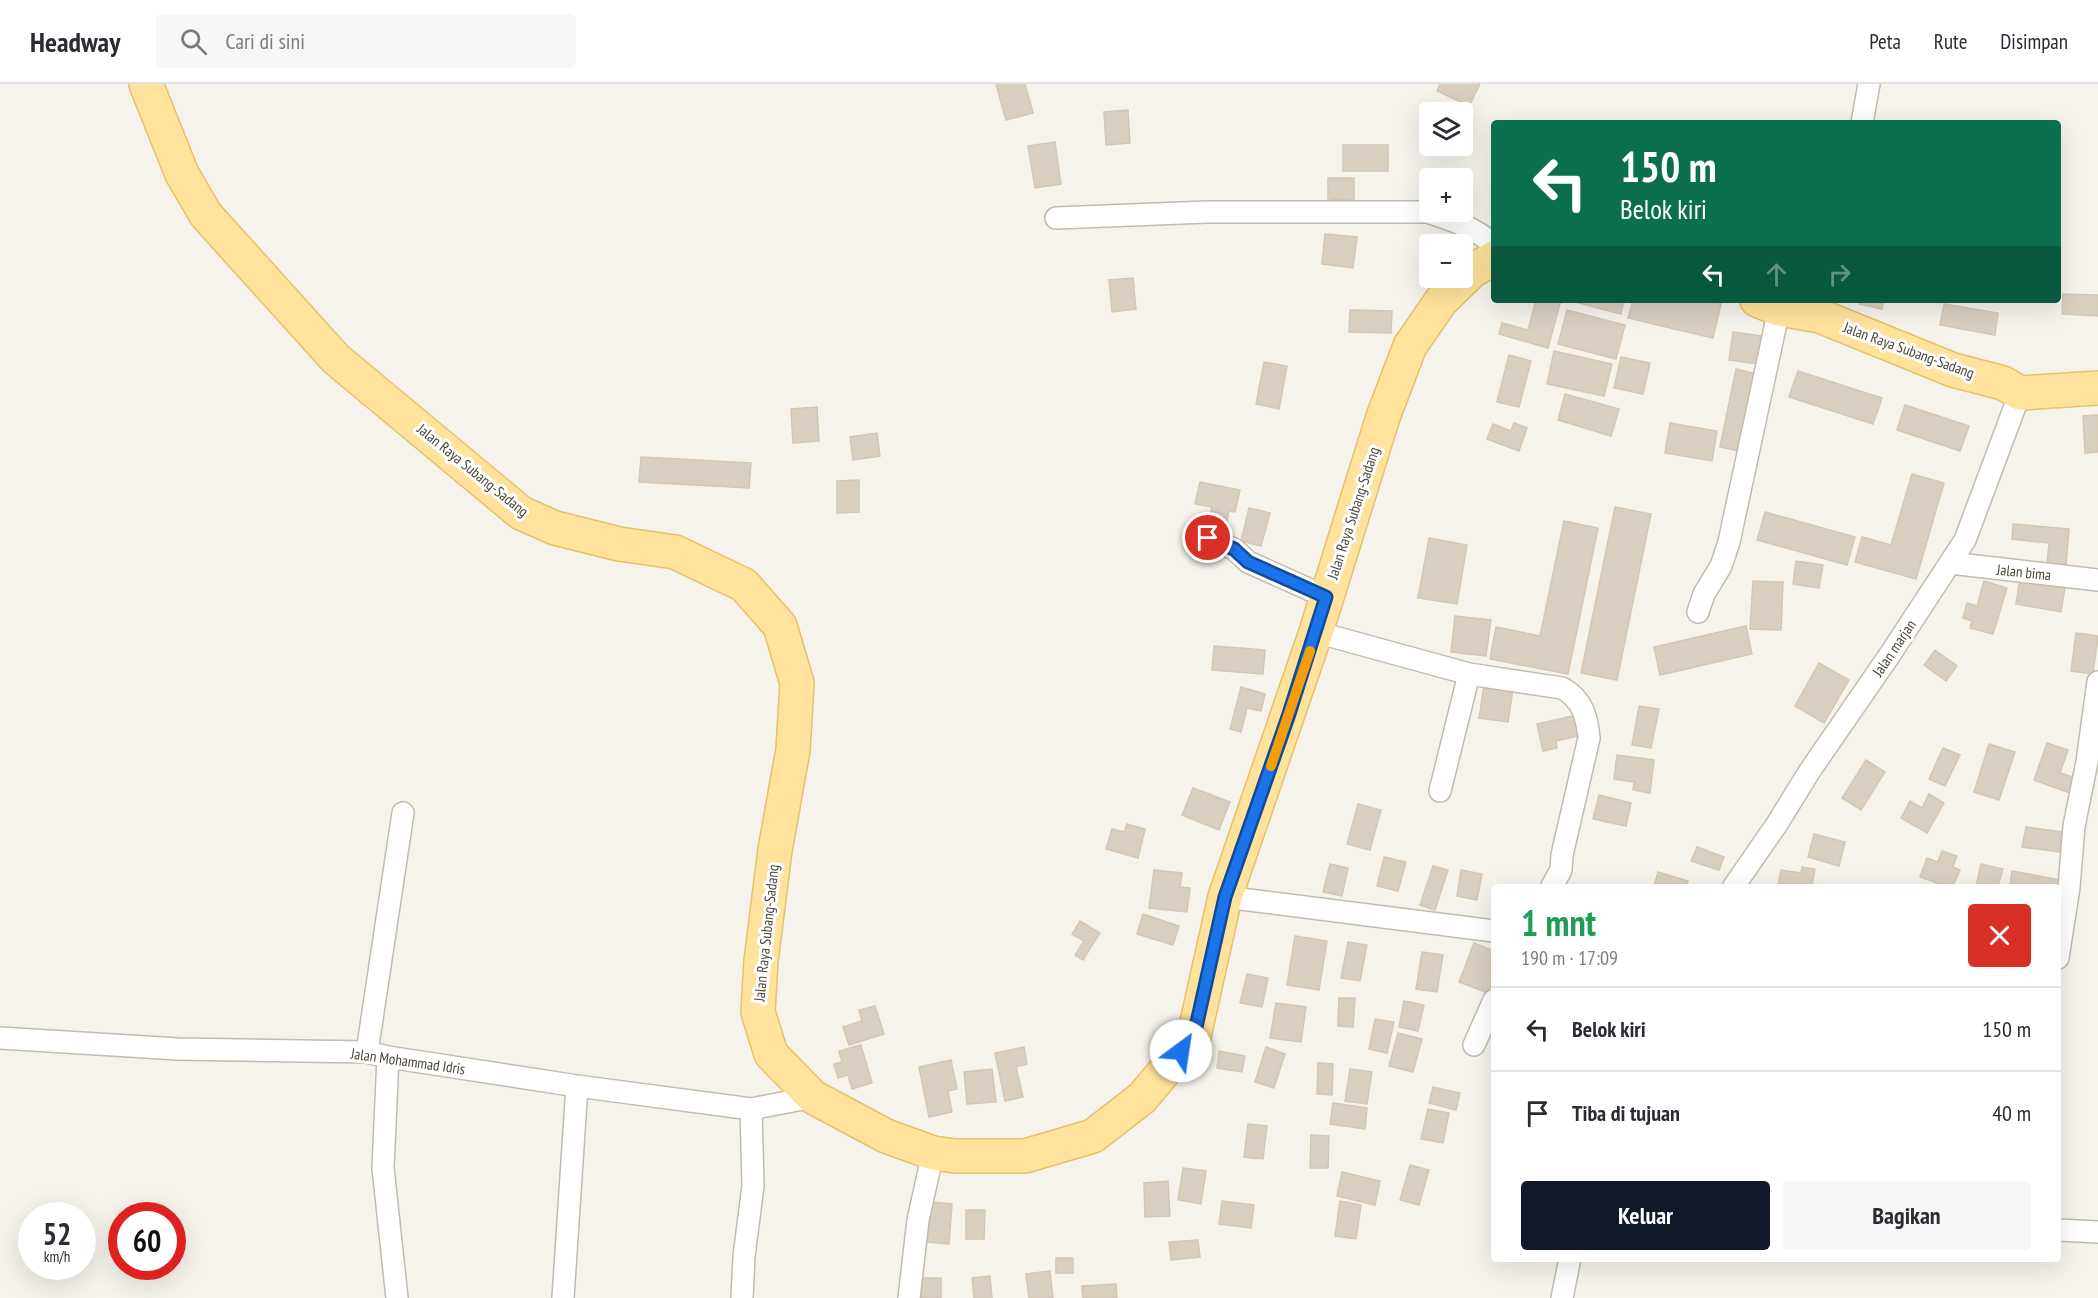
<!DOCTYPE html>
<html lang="id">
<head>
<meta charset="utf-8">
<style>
	:root { --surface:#fff; --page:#f7f7f7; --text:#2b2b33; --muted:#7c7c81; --line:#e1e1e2; --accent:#111827 }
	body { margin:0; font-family:"PT Sans Narrow",sans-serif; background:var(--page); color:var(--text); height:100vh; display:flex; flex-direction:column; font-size:22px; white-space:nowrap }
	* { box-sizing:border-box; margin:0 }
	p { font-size:20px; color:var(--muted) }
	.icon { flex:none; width:33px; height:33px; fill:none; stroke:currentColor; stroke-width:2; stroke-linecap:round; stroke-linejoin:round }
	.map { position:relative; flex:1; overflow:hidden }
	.panel { position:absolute; left:1491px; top:800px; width:570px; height:378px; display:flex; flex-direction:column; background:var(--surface); border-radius:6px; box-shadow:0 6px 24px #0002 }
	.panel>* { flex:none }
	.guide { position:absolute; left:1491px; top:36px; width:570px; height:183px; border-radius:6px; box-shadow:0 6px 24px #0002; background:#0b6e4f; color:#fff; overflow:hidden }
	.controls { position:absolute; left:1419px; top:18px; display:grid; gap:12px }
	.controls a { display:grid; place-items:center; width:54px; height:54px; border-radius:6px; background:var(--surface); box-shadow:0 6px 24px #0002; font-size:30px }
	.speed { position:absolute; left:18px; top:1118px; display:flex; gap:12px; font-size:30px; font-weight:700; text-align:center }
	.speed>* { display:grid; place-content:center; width:78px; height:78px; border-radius:50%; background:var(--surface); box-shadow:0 6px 24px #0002; line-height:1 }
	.speed small { font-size:15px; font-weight:400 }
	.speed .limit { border:9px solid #d22; background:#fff; color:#111 }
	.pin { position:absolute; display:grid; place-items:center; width:51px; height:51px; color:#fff; margin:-26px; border:3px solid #fff; border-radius:50%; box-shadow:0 2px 6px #0007 }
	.me { position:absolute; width:66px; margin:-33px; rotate:31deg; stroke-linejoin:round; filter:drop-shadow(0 0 4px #0008) }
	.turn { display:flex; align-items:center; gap:21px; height:126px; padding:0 30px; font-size:27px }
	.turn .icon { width:78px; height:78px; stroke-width:2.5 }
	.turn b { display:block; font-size:42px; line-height:51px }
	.lanes { display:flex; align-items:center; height:57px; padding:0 30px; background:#0003; justify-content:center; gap:30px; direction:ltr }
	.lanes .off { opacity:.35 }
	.round { display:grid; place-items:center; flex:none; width:63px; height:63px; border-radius:6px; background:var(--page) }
	.overview { display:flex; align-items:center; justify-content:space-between; height:102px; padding:0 30px }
	h1 { font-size:36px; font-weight:700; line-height:45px; color:#1e9e55 }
	.cta { display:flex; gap:12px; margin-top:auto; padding:12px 30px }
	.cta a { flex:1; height:69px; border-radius:6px; background:var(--accent); color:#fff; font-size:24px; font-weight:700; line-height:69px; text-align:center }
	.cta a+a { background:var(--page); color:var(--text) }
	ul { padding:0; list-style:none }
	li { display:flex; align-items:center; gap:18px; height:84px; padding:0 30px; border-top:2px solid var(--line) }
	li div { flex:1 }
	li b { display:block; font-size:22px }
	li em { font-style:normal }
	header { display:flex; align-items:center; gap:36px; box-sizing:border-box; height:84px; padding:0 30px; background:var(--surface); border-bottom:2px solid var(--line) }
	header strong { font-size:28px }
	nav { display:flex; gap:33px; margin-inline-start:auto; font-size:21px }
	.search { width:420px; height:54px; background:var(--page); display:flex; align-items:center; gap:15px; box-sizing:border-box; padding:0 21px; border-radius:6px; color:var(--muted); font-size:22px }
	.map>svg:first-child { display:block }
</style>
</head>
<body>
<header>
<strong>Headway</strong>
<div class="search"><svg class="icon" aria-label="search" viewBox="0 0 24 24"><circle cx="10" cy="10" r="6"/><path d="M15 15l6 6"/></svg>Cari di sini</div>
<nav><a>Peta</a><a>Rute</a><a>Disimpan</a></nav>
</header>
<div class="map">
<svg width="2098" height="1214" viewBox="0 0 2098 1214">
	<rect width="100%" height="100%" fill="#f6f3ec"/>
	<!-- building -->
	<path fill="#d8cfc1" stroke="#d3c7b4" stroke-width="1.5" d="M996,0H1025L1033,29L1006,36Z
		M1440,0H1480L1469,22L1437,7Z
		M1128,26L1130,59L1106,61L1104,28Z
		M1055,58L1061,100L1035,104L1028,62Z
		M1343,61H1388V87H1343Z
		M1328,94H1354V116L1328,115Z
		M1325,150L1357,153L1353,184L1322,180Z
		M1133,194L1136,225L1112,228L1109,196Z
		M2063,210L2098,211V232L2062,230Z
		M1536,216H1561L1548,264L1499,250L1502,239L1528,246Z
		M1568,216H1624L1621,230Z
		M1633,216H1704L1721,220L1713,254L1628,234Z
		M1860,216H1884L1882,225L1859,220Z
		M1944,220L1998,229L1995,251L1940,241Z
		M1350,226L1392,227L1391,249L1349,248Z
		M1567,226L1625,241L1616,275L1558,260Z
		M1733,248L1769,253L1765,281L1729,276Z
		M1554,267L1612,280L1604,312L1547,300Z
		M1509,271L1531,277L1519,323L1497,318Z
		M1621,273L1650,279L1643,310L1614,304Z
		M1264,278L1287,282L1279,325L1256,320Z
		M1736,285L1761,291L1745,368L1720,363Z
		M1798,287L1882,314L1873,340L1789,313Z
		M1565,310L1619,325L1611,352L1558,336Z
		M1905,321L1969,342L1960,367L1897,346Z
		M817,323L819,357L793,359L791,325Z
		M2098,331V368L2085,369L2083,332Z
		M1514,339L1527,344L1519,367L1487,355L1493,340L1511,347Z
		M1670,339L1717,347L1712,377L1665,369Z
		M877,349L880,372L853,376L850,353Z
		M641,373L751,379L749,404L639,398Z
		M1912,390L1944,399L1916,495L1855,478L1862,453L1891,461Z
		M859,396V428L837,429V397Z
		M1200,398L1240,406L1235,428L1229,427L1225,447L1207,444L1212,423L1195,420Z
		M1615,423L1651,430L1617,596L1581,589Z
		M1249,424L1270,429L1261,462L1241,457Z
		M1765,428L1855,453L1847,481L1757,456Z
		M1564,437L1598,444L1568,590L1490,575L1496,543L1540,552Z
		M2013,440L2069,445L2066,481L2047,480L2049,459L2012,455Z
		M1429,454L1467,461L1457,520L1418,514Z
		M1796,477L1823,481L1819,504L1793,500Z
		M2020,495L2065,503L2061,528L2016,520Z
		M1753,497L1783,498L1781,546L1750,545Z
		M1984,497L2007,504L1993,550L1970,544L1972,537L1963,534L1967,519L1977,522Z
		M1455,532L1491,536L1486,572L1451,568Z
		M1746,542L1752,570L1660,591L1654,563Z
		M2076,549L2098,552L2093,590L2071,587Z
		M1214,562L1265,566L1263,590L1212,586Z
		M1935,566L1957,582L1946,597L1924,581Z
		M1819,579L1849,596L1824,639L1795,622Z
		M1484,601L1513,605L1508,638L1479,634Z
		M1241,603L1265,610L1261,627L1247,624L1241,648L1230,645Z
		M1639,622L1659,625L1651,664L1632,661Z
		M1577,631L1582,651L1556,657L1557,664L1543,667L1537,640Z
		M2047,659L2068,666L2060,689L2079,695L2073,710L2034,696Z
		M1989,660L2015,668L1999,716L1974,708Z
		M1943,664L1960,671L1945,702L1929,695Z
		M1617,671L1654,676L1650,709L1633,706L1634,698L1614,695Z
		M1866,676L1885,688L1861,726L1842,714Z
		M1193,704L1230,718L1219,746L1182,731Z
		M1929,710L1944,719L1927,749L1901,734L1910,717L1922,724Z
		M1599,711L1631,719L1626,742L1593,735Z
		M1358,720L1381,726L1370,766L1347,760Z
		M1127,740L1145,745L1138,774L1106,765L1112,745L1124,748Z
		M2026,743L2062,748L2059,768L2022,763Z
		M1814,750L1845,758L1839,782L1808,773Z
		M1697,763L1724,773L1719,786L1691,777Z
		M1942,767L1957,772L1953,783L1960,786L1953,802H1946L1920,793L1927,774L1938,778Z
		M1384,773L1406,778L1398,807L1377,802Z
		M1330,780L1348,784L1342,812L1323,808Z
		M1981,780L2003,785L1998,802H1976Z
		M1433,782L1448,786L1435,826L1420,821Z
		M1802,783L1815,785L1812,802H1778L1781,786L1801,789Z
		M1154,786L1182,789L1180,803L1190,804L1187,828L1149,824Z
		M1461,786L1482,790L1477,816L1457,812Z
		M2012,787L2060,796L2058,809V802H2010Z
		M1658,788L1688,797L1686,802H1654Z
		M1143,830L1179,842L1173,861L1137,850Z
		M1080,837L1100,849L1083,876L1075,871L1084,857L1072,850Z
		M1295,852L1327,857L1319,906L1287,901Z
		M1348,858L1367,861L1360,897L1341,894Z
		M1474,859L1494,867V893L1488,909L1459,898Z
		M1422,868L1443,871L1437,908L1416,905Z
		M1247,890L1268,894L1262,923L1240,919Z
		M1339,914H1355L1353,943L1338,942Z
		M1404,917L1424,921L1418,947L1399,943Z
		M1276,919L1306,923L1301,958L1270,954Z
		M875,922L884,950L849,961L843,943L862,937L859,926Z
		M1375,935L1394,938L1387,969L1369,965Z
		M1398,949L1422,955L1413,988L1389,982Z
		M861,961L872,999L852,1005L848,991L838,994L834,980L842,978L839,967Z
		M1024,963L1027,980L1016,983L1023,1013L1005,1017L995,969Z
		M1266,963L1285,970L1274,1004L1255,998Z
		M1219,967L1245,972L1242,988L1217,984Z
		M951,976L957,1005L948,1007L952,1028L929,1033L919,983Z
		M1318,979L1333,980L1332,1011L1317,1010Z
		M992,985L996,1018L967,1020L964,988Z
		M1350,985L1372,988L1367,1020L1345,1017Z
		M1433,1003L1460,1009L1456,1026L1429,1019Z
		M1333,1019L1367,1024L1365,1045L1330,1040Z
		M1428,1025L1449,1029L1443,1059L1421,1055Z
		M1248,1040L1267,1042L1263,1075L1244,1073Z
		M1311,1051L1329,1052L1328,1084H1310Z
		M1410,1081L1429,1086L1419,1121L1400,1116Z
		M1183,1084L1206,1087L1201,1120L1178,1116Z
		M1342,1088L1380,1097L1375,1121L1337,1112Z
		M1168,1097L1170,1132L1145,1133L1144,1099Z
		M1222,1117L1254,1121L1251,1144L1219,1140Z
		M1340,1117L1361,1121L1356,1155L1335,1152Z
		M931,1118L952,1120L949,1160L927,1158Z
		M966,1126H985L984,1155H966Z
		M1198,1156L1200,1173L1171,1176L1169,1158Z
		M1056,1174H1073V1189H1056Z
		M1050,1187L1053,1214H1029L1026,1190Z
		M990,1192L992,1214H974L972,1194Z
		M921,1194H941V1214H921Z
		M1116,1200L1117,1214H1083L1082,1202Z"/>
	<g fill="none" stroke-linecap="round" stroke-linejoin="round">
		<!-- street casing -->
		<g stroke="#c2bbae" stroke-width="24">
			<path id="street" d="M1862,39L1869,0
				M1056,134L1207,128H1427C1452,136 1474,143 1494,161
				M1208,454L1234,465L1248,478L1326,513
				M1950,479L2098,496
				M1698,528L1704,510L1721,482L1729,458L1779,225
				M1316,548L1469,590L1562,604C1582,615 1587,632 1589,654L1562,771L1561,786L1552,802
				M1440,707L1469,590
				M1734,802L1777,740L1809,688L1891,569L1965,456L2020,309
				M1225,813L1494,847
				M2058,874L2069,803L2074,742L2087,678L2098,598
				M0,954L178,965L367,968L388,973L577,1002L751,1025L813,1013
				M1474,961L1494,916
				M367,968L403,729
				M388,973L383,1084L397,1214
				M2058,1146L2098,1148
				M563,1214L577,1002
				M742,1214L744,1172L753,1102L751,1025
				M909,1214L918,1136L933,1069
				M1562,1214L1570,1174"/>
		</g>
		<!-- primary casing -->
		<g stroke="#e6c16a" stroke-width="36">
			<path id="primary" d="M146,0L182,90L206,131L336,275L521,429L555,444L619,460L675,468L744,501L780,542L797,599L793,666L775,766L761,877L758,928L771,970L813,1013L886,1052L933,1069L955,1072H1025L1093,1052L1142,1014L1194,952L1225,813L1316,548L1383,333L1410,262L1441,217L1472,187L1494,174
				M1757,216L1779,225L1820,232L1953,286L2003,299L2020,309L2098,304"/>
		</g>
		<!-- street -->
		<use href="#street" stroke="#fff" stroke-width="21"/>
		<!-- primary -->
		<use href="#primary" stroke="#ffe39c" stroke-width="33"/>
	</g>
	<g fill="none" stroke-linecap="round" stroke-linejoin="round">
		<!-- route casing -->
		<g stroke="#114b97" stroke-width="15">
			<path id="route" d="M1181,967L1194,952L1225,813L1288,633L1326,513L1248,478L1234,465L1208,454"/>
		</g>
		<!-- route -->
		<use href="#route" stroke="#1a73e8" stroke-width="10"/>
		<!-- slow -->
		<path stroke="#f59e0b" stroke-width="10" d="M1271,682L1310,567"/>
	</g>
	<g text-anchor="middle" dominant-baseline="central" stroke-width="6" stroke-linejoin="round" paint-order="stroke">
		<!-- street labels -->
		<g font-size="15" fill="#4b4439" stroke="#fff">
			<text transform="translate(1909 266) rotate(20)">Jalan Raya Subang-Sadang</text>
			<text transform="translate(473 386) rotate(39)">Jalan Raya Subang-Sadang</text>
			<text transform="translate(1353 429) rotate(-72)">Jalan Raya Subang-Sadang</text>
			<text transform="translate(2024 488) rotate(6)">Jalan bima</text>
			<text transform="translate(1894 564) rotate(-56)">Jalan marjan</text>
			<text transform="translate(766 849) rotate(-84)">Jalan Raya Subang-Sadang</text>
			<text transform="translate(408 977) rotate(8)">Jalan Mohammad Idris</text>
		</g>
	</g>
</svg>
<div class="controls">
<a><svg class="icon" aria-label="layers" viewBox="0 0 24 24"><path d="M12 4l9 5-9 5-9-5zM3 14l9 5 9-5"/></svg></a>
<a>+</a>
<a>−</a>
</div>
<div class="speed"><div>52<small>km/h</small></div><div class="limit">60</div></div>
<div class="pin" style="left:1208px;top:454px;background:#d93025"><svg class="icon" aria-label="arrive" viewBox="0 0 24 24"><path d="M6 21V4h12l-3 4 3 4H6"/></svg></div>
<svg class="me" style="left:1181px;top:967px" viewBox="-20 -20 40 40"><circle r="19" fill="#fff"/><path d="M0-13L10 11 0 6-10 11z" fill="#1a73e8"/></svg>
<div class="guide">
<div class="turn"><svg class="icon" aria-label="left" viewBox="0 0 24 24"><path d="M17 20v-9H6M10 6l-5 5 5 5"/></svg><div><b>150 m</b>Belok kiri</div></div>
<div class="lanes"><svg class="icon" aria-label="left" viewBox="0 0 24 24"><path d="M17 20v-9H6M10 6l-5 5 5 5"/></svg><svg class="icon off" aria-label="ahead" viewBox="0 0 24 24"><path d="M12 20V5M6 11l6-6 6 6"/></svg><svg class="icon off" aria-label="right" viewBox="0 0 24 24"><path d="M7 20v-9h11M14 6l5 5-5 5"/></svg></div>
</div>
<section class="panel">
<div class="overview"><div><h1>1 mnt</h1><p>190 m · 17:09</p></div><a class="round" style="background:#d93025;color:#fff"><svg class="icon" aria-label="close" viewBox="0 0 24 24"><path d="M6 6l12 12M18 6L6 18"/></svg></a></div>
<ul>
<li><svg class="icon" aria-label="left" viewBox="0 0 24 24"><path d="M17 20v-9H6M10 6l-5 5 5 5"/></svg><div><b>Belok kiri</b></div><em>150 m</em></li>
<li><svg class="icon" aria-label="arrive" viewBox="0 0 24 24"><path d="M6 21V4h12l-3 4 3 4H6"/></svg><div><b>Tiba di tujuan</b></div><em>40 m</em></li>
</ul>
<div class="cta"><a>Keluar</a><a>Bagikan</a></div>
</section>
</div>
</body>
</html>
